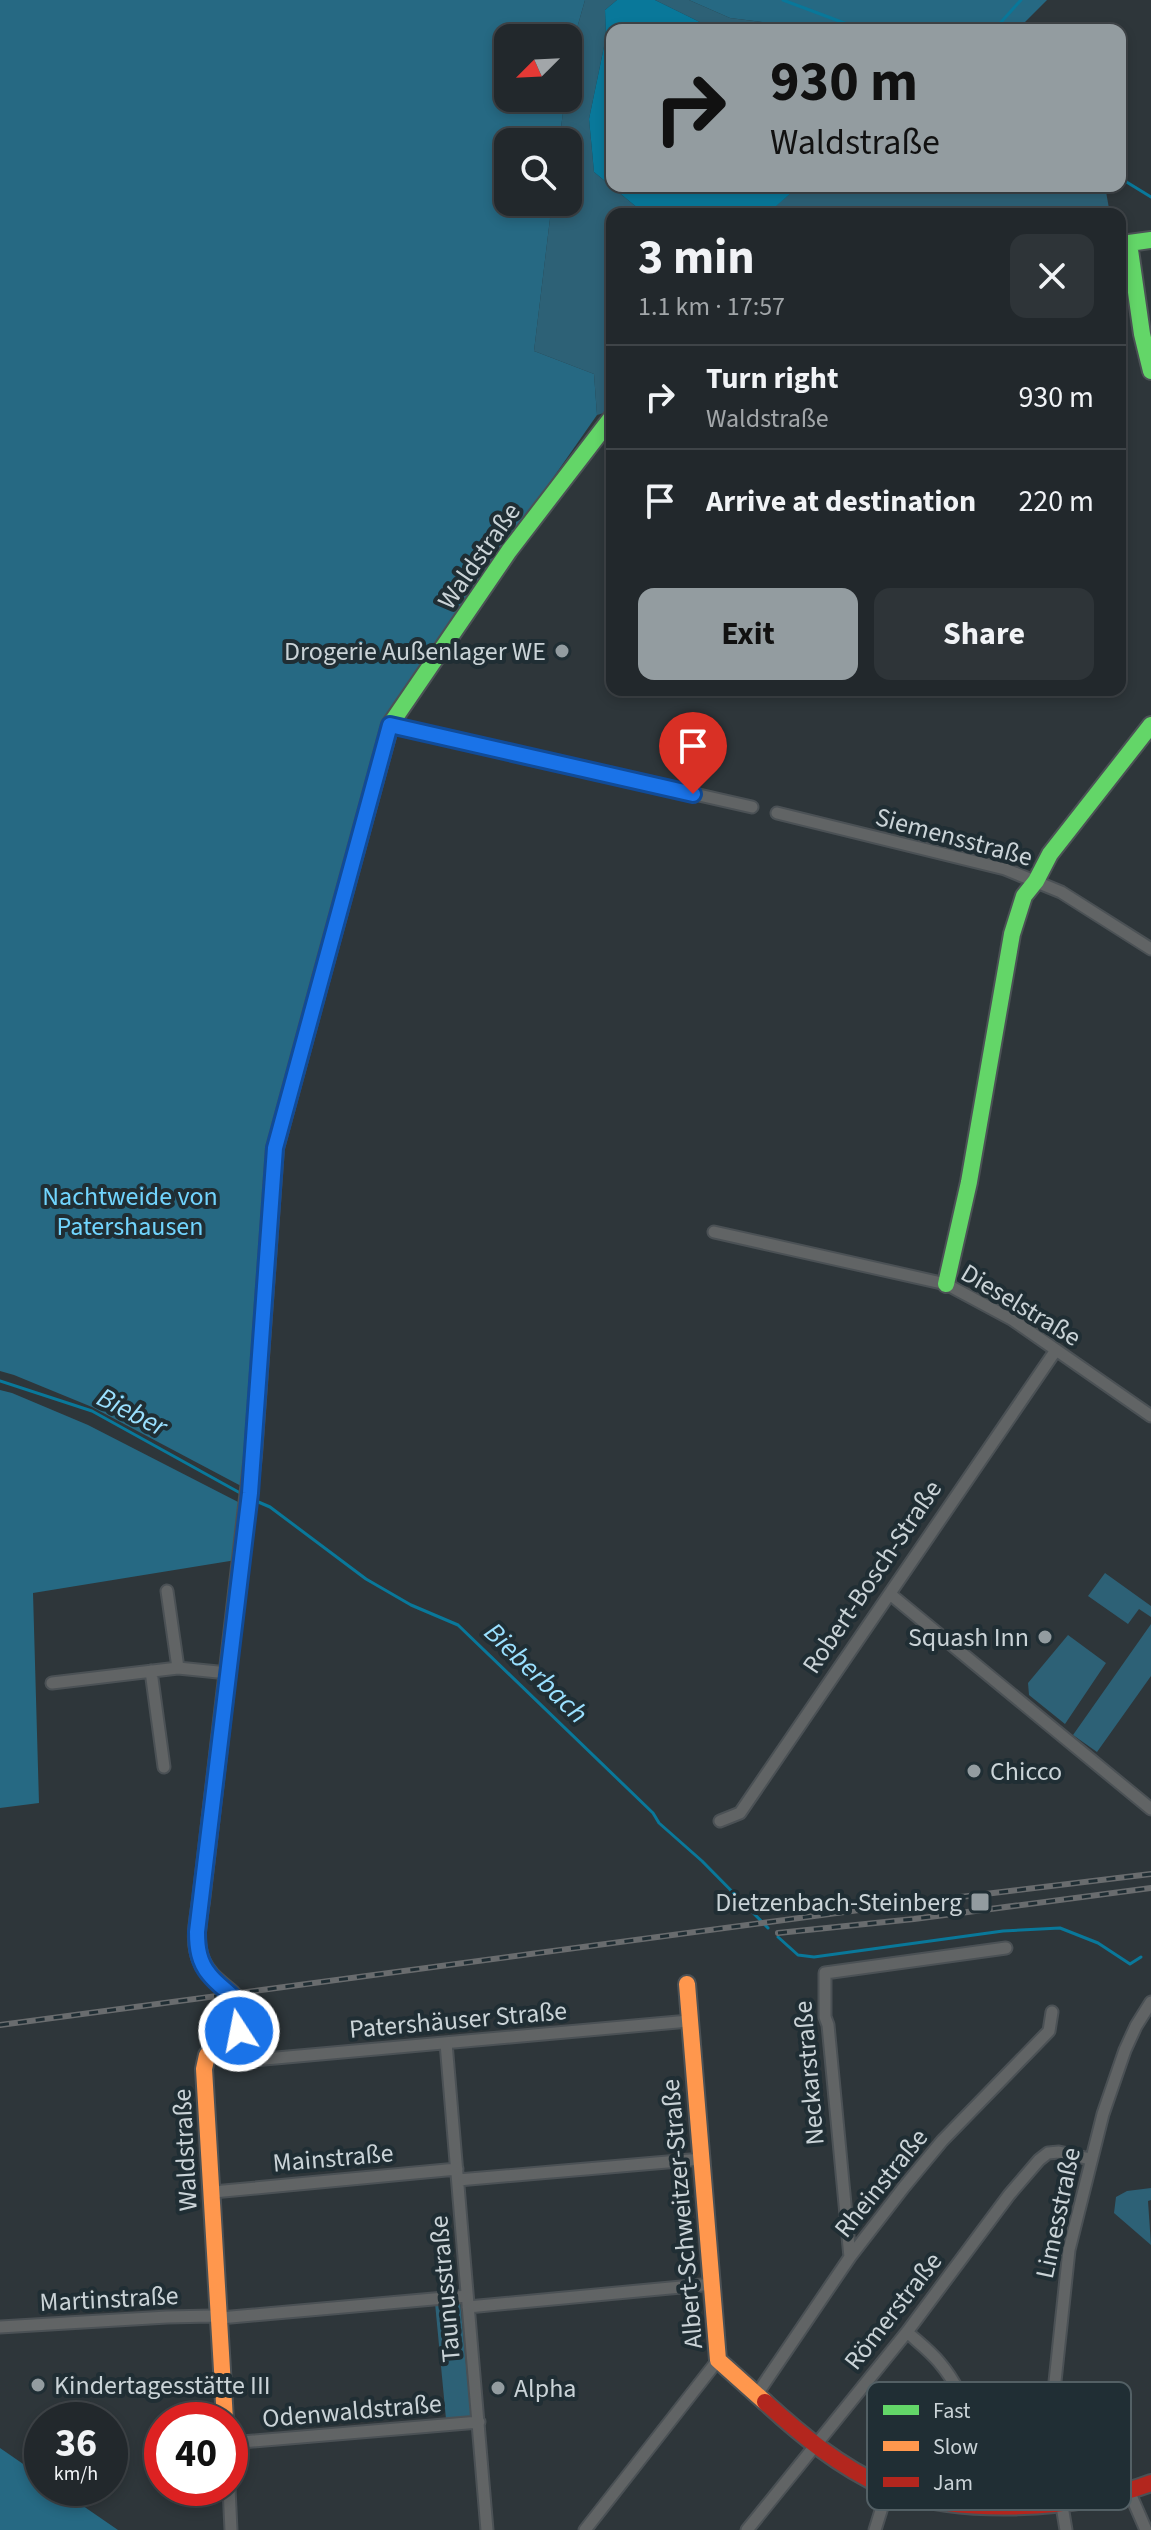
<!DOCTYPE html>
<html lang="en">
<head>
<meta charset="utf-8">
<style>
	:root { --surface:#22282c; --page:#2e3438; --text:#f1f3f6; --muted:#a2a6a9; --line:#3f4448; --accent:#939ca0 }
	body { margin:0; font-family:"Source Sans 3",sans-serif; background:var(--page); color:var(--text); height:100vh; display:flex; flex-direction:column; font-size:30px; white-space:nowrap }
	* { box-sizing:border-box; margin:0 }
	p { font-size:26px; color:var(--muted) }
	.icon { flex:none; width:44px; height:44px; fill:none; stroke:currentColor; stroke-width:2; stroke-linecap:round; stroke-linejoin:round }
	.map { position:relative; flex:1; overflow:hidden }
	.drawer { position:absolute; left:606px; top:208px; width:520px; height:488px; display:flex; flex-direction:column; background:var(--surface); border-radius:16px; box-shadow:0 4px 12px #0003,0 0 0 2px var(--line) }
	.drawer>* { flex:none }
	.top-card { position:absolute; left:606px; top:24px; width:520px; height:168px; border-radius:16px; box-shadow:0 4px 12px #0003,0 0 0 2px var(--line); background:#939ca0; color:#111; overflow:hidden }
	.needle { width:52px; rotate:246deg }
	.controls { position:absolute; left:494px; top:24px; display:grid; gap:16px }
	.controls a { display:grid; place-items:center; width:88px; height:88px; border-radius:16px; background:var(--surface); box-shadow:0 4px 12px #0003,0 0 0 2px var(--line); font-size:40px }
	.speed { position:absolute; left:24px; top:2402px; display:flex; gap:16px; font-size:40px; font-weight:700; text-align:center }
	.speed>* { display:grid; place-content:center; width:104px; height:104px; border-radius:50%; background:var(--surface); box-shadow:0 4px 12px #0003,0 0 0 2px var(--line); line-height:1 }
	.speed small { font-size:20px; font-weight:400 }
	.speed .limit { border:12px solid #d22; background:#fff; color:#111 }
	.pin { position:absolute; display:grid; place-items:center; width:68px; height:68px; color:#fff; margin:-82px -34px; border-radius:50% 50% 50% 0; rotate:-45deg; box-shadow:0 0 8px #0007 }
	.pin .icon { rotate:45deg }
	.me { position:absolute; width:88px; margin:-44px; rotate:349deg; stroke-linejoin:round; filter:drop-shadow(0 0 6px #0008) }
	.turn { display:flex; align-items:center; gap:28px; height:168px; padding:0 32px; font-size:36px }
	.turn .icon { width:104px; height:104px; stroke-width:2.5 }
	.turn b { display:block; font-size:56px; line-height:68px }
	.round { display:grid; place-items:center; flex:none; width:84px; height:84px; border-radius:16px; background:var(--page) }
	.headline { display:flex; align-items:center; justify-content:space-between; height:136px; padding:0 32px }
	h1 { font-size:48px; font-weight:700; line-height:60px }
	.button { display:flex; gap:16px; margin-top:auto; padding:16px 32px }
	.button a { flex:1; height:92px; border-radius:16px; background:var(--accent); color:#111; font-size:32px; font-weight:700; line-height:92px; text-align:center }
	.button a+a { background:var(--page); color:var(--text) }
	ul { padding:0; list-style:none }
	li { display:flex; align-items:center; gap:24px; height:104px; padding:0 32px; border-top:2px solid var(--line) }
	li div { flex:1 }
	li b { display:block; font-size:30px }
	li em { font-style:normal }
	.map>svg:first-child { display:block }
</style>
</head>
<body>
<div class="map">
<svg width="1151" height="2530" viewBox="0 0 1151 2530">
	<rect width="100%" height="100%" fill="#2e363a"/>
	<!-- green -->
	<path fill="#2d6176" d="M585,0H617L605,10L606,37L589,119L594,172L645,214H612V403L604,413L597,415L594,374L534,351L552,202H568V142H559L565,98H568L570,53Z
		M655,0H689L730,18L827,30H716Z
		M799,186H1105L1110,214H766Z
		M1105,1573L1151,1606V1617L1139,1609L1128,1624L1088,1596Z
		M1151,1624V1676L1097,1752L1073,1735Z
		M1068,1635L1106,1663L1065,1724L1029,1695L1028,1683Z
		M1151,2188V2200L1148,2201L1151,2245L1114,2213L1116,2197L1127,2191Z
		M460,2301L471,2417L446,2419L435,2303Z"/>
	<!-- forest -->
	<path fill="#266983" d="M0,0H585L570,53L568,72V38H508V98H565L559,142H508V202H552L534,351L594,374L597,415L390,711L270,1137L243,1487L92,1407L14,1375L0,1371Z
		M689,0H1047L1017,30H827L730,18Z
		M0,1390L12,1393L88,1425L242,1504L236,1560L33,1593L39,1803L0,1808Z
		M0,2448L42,2477V2488H57L118,2530H0Z"/>
	<!-- water -->
	<path fill="#09789a" d="M617,0H655L716,30H612V186H799L767,214H645L594,172L589,119L606,37L605,10Z"/>
	<g fill="none" stroke-linecap="round" stroke-linejoin="round">
		<!-- stream -->
		<path stroke="#09789a" stroke-width="3" d="M783,0L863,30
			M994,30L1021,0
			M1120,178L1151,197
			M0,1381L92,1411L242,1494
			M256,1501L270,1507L366,1579L411,1605L458,1625L653,1813L659,1823L702,1861L768,1928
			M778,1937L798,1955L814,1957L1003,1931L1060,1928L1098,1943L1130,1964
			M1130,1964L1141,1957"/>
		<!-- street casing -->
		<g stroke="#4b5155" stroke-width="15">
			<path id="street" d="M390,725L752,807
				M777,813L1005,869L1061,892L1151,949
				M714,1232L946,1284L1013,1320L1151,1416
				M167,1591L178,1668
				M890,1594L1151,1809
				M151,1671L164,1767
				M52,1683L178,1668L228,1673
				M720,1821L740,1813L1056,1350
				M446,2043L487,2530
				M231,2062L689,2021
				M458,2180L702,2159
				M213,2192L457,2169
				M850,2257L828,2025L825,2017V1973L1006,1948
				M468,2307L713,2284
				M0,2327L167,2317L212,2316L220,2318L467,2296
				M907,2332C918,2342 930,2351 939,2362C974,2403 979,2453 983,2504
				M757,2394L850,2257L904,2187L942,2141L1049,2031L1052,2012
				M230,2443L479,2422
				M1059,2448C1064,2463 1070,2486 1064,2501
				M229,2488L231,2530
				M1129,2491L1146,2530
				M585,2530L718,2360
				M747,2530L907,2332L1009,2195L1039,2160L1048,2153L1059,2152L1090,2159
				M875,2530L888,2488
				M1066,2530L1055,2463L1057,2444L1054,2391L1069,2250L1103,2114L1125,2050L1136,2026L1151,2002"/>
		</g>
		<!-- fast casing -->
		<g stroke="#4b5155" stroke-width="20">
			<path id="fast" d="M1151,240L1129,243L1142,334L1151,371
				M321,978L390,725L509,551L612,417
				M946,1284L969,1182L1012,934L1024,896L1036,881L1050,854L1151,725"/>
		</g>
		<!-- slow casing -->
		<g stroke="#4b5155" stroke-width="20">
			<path id="slow" d="M253,1455L275,1148L321,978
				M201,1901C198,1921 193,1943 202,1962C208,1976 221,1984 232,1994C259,2021 232,2042 207,2055L204,2069L225,2420
				M687,1984L718,2360L765,2402"/>
		</g>
		<!-- jam casing -->
		<g stroke="#4b5155" stroke-width="20">
			<path id="jam" d="M201,1901L253,1455
				M765,2402C801,2435 840,2467 885,2487C954,2517 1082,2510 1151,2483"/>
		</g>
		<!-- street -->
		<use href="#street" stroke="#616465" stroke-width="11"/>
		<!-- fast -->
		<use href="#fast" stroke="#63d668" stroke-width="16"/>
		<!-- slow -->
		<use href="#slow" stroke="#ff974d" stroke-width="16"/>
		<!-- jam -->
		<use href="#jam" stroke="#b3261e" stroke-width="16"/>
		<!-- rail casing -->
		<g stroke="#696c6e" stroke-width="6">
			<path id="rail" d="M778,1933L914,1919L1151,1888
				M0,2025L919,1902L1151,1874"/>
		</g>
		<!-- rail -->
		<use href="#rail" stroke="#202e34" stroke-width="3" stroke-dasharray="9" stroke-linecap="butt"/>
	</g>
	<g fill="none" stroke-linecap="round" stroke-linejoin="round">
		<!-- route casing -->
		<g stroke="#114b97" stroke-width="20">
			<path id="route" d="M239,2031C249,1997 226,1996 209,1974C199,1962 197,1948 197,1932L250,1493L275,1148L390,725L693,794"/>
		</g>
		<!-- route -->
		<use href="#route" stroke="#1a73e8" stroke-width="14"/>
	</g>
	<!-- markers -->
	<g fill="#939ca0" stroke="#202e34" stroke-width="3">
		<circle cx="562" cy="651" r="8"/>
		<circle cx="1045" cy="1637" r="8"/>
		<circle cx="974" cy="1771" r="8"/>
		<rect x="970" y="1892" width="20" height="20" rx="4"/>
		<circle cx="38" cy="2385" r="8"/>
		<circle cx="498" cy="2388" r="8"/>
	</g>
	<g text-anchor="middle" dominant-baseline="central" stroke-width="8" stroke-linejoin="round" paint-order="stroke">
		<!-- street labels -->
		<g font-size="26" fill="#cad3d7" stroke="#202e34">
			<text transform="translate(479 556) rotate(-55)">Waldstraße</text>
			<text transform="translate(954 837) rotate(15)">Siemensstraße</text>
			<text transform="translate(1021 1305) rotate(31)">Dieselstraße</text>
			<text transform="translate(872 1577) rotate(-56)">Robert-Bosch-Straße</text>
			<text transform="translate(458 2020) rotate(-5)">Patershäuser Straße</text>
			<text transform="translate(809 2073) rotate(-95)">Neckarstraße</text>
			<text transform="translate(185 2150) rotate(-93)">Waldstraße</text>
			<text transform="translate(333 2158) rotate(-5)">Mainstraße</text>
			<text transform="translate(881 2183) rotate(-51)">Rheinstraße</text>
			<text transform="translate(1058 2213) rotate(-78)">Limesstraße</text>
			<text transform="translate(682 2214) rotate(-95)">Albert-Schweitzer-Straße</text>
			<text transform="translate(445 2289) rotate(-95)">Taunusstraße</text>
			<text transform="translate(109 2299) rotate(-3)">Martinstraße</text>
			<text transform="translate(893 2311) rotate(-52)">Römerstraße</text>
			<text transform="translate(352 2411) rotate(-5)">Odenwaldstraße</text>
		</g>
		<!-- poi labels -->
		<g font-size="26" fill="#cad3d7" stroke="#202e34" text-anchor="end">
			<text x="546" y="651">Drogerie Außenlager WE</text>
			<text x="1029" y="1637">Squash Inn</text>
			<text x="990" y="1771" text-anchor="start">Chicco</text>
			<text x="962" y="1902">Dietzenbach-Steinberg</text>
			<text x="54" y="2385" text-anchor="start">Kindertagesstätte III</text>
			<text x="514" y="2388" text-anchor="start">Alpha</text>
		</g>
		<!-- park labels -->
		<g font-size="26" fill="#71d4fd" stroke="#202e34">
			<text x="130" y="1196">Nachtweide von<tspan x="130" dy="30">Patershausen</tspan></text>
		</g>
		<!-- water labels -->
		<g font-size="28" font-style="italic" fill="#9ae0ff" stroke="#202e34">
			<text transform="translate(132 1412) rotate(27)">Bieber</text>
			<text transform="translate(536 1673) rotate(44)">Bieberbach</text>
		</g>
	</g>
	<!-- legend -->
	<rect x="867" y="2382" width="264" height="128" rx="12" fill="#202e34" stroke="#536065" stroke-width="2"/>
	<rect x="883" y="2405" width="36" height="10" fill="#63d668"/>
	<rect x="883" y="2441" width="36" height="10" fill="#ff974d"/>
	<rect x="883" y="2477" width="36" height="10" fill="#b3261e"/>
	<g font-size="22" fill="#cad3d7">
		<text x="933" y="2418">Fast</text>
		<text x="933" y="2454">Slow</text>
		<text x="933" y="2490">Jam</text>
	</g>
</svg>
<div class="controls">
<a><svg class="needle" viewBox="-14 -14 28 28"><path d="M0-13l5 13h-10z" fill="#e53935"/><path d="M0 13l5-13h-10z" fill="#a2a6a9"/></svg></a>
<a><svg class="icon" aria-label="search" viewBox="0 0 24 24"><circle cx="10" cy="10" r="6"/><path d="M15 15l6 6"/></svg></a>
</div>
<div class="speed"><div>36<small>km/h</small></div><div class="limit">40</div></div>
<div class="pin" style="left:693px;top:794px;background:#d93025"><svg class="icon" aria-label="arrive" viewBox="0 0 24 24"><path d="M6 21V4h12l-3 4 3 4H6"/></svg></div>
<svg class="me" style="left:239px;top:2031px" viewBox="-20 -20 40 40"><circle r="17" fill="#1a73e8" stroke="#fff" stroke-width="3"/><path d="M0-11L8 9 0 5-8 9z" fill="#fff"/></svg>
<div class="top-card">
<div class="turn"><svg class="icon" aria-label="right" viewBox="0 0 24 24"><path d="M7 20v-9h11M14 6l5 5-5 5"/></svg><div><b>930 m</b>Waldstraße</div></div>
</div>
<section class="drawer">
<div class="headline"><div><h1>3 min</h1><p>1.1 km · 17:57</p></div><a class="round"><svg class="icon" aria-label="close" viewBox="0 0 24 24"><path d="M6 6l12 12M18 6L6 18"/></svg></a></div>
<ul>
<li><svg class="icon" aria-label="right" viewBox="0 0 24 24"><path d="M7 20v-9h11M14 6l5 5-5 5"/></svg><div><b>Turn right</b><p>Waldstraße</p></div><em>930 m</em></li>
<li><svg class="icon" aria-label="arrive" viewBox="0 0 24 24"><path d="M6 21V4h12l-3 4 3 4H6"/></svg><div><b>Arrive at destination</b></div><em>220 m</em></li>
</ul>
<div class="button"><a>Exit</a><a>Share</a></div>
</section>
</div>
</body>
</html>
